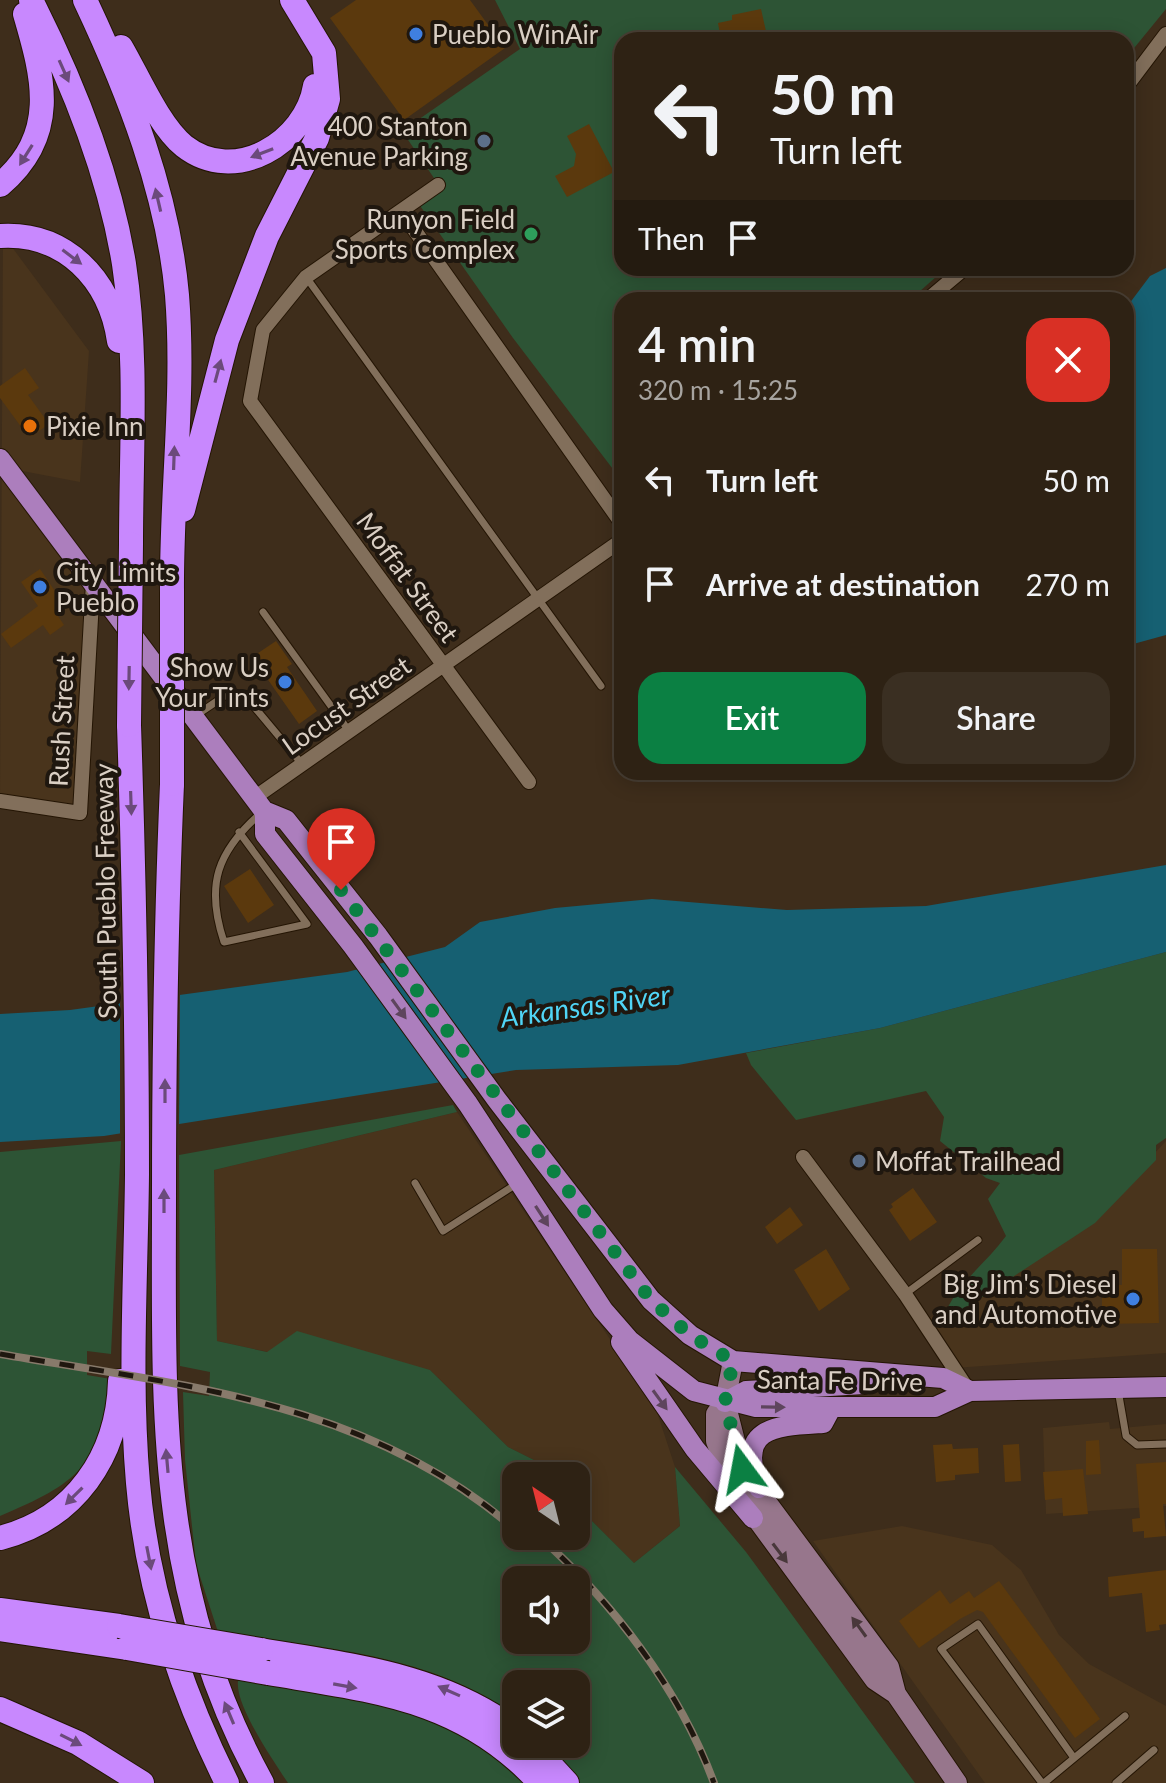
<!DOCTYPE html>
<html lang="en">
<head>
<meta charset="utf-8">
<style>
	:root { --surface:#2e2214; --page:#3a2f22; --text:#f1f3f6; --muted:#a7a4a0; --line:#493f34; --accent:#0b8043 }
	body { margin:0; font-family:Lato,sans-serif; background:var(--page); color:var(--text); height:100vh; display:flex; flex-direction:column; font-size:30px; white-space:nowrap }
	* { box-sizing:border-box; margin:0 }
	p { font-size:26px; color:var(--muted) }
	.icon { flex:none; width:44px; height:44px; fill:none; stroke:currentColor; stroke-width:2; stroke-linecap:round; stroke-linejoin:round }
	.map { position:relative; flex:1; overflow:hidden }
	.drawer { position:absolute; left:614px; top:292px; width:520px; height:488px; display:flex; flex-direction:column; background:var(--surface); border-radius:24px; box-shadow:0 4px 20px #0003,0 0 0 2px var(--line) }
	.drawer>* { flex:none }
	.guide { position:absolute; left:614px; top:32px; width:520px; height:244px; border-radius:24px; box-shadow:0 4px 20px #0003,0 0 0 2px var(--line); background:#2e2214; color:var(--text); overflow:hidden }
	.needle { width:52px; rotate:325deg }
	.controls { position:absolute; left:502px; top:1462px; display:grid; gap:16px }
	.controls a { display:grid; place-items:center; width:88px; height:88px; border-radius:16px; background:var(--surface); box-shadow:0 4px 20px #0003,0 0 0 2px var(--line); font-size:40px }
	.pin { position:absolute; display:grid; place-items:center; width:68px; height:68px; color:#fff; margin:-82px -34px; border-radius:50% 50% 50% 0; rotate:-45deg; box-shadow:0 0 8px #0007 }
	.pin .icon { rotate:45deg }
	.me { position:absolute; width:88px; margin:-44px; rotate:347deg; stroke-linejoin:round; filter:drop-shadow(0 0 6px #0008) }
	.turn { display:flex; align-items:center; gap:28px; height:168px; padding:0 24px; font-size:36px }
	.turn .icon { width:104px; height:104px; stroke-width:2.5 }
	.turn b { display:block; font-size:56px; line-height:68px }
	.then { display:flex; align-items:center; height:76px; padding:0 24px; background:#0003; gap:16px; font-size:30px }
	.round { display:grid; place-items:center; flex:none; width:84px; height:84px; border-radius:24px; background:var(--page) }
	.summary { display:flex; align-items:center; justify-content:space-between; height:136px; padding:0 24px }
	h1 { font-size:48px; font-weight:600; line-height:60px }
	.action { display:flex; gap:16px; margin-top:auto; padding:16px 24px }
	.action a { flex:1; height:92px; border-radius:24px; background:var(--accent); color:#fff; font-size:32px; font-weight:600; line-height:92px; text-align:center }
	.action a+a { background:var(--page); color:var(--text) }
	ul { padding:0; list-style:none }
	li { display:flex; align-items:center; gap:24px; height:104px; padding:0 24px }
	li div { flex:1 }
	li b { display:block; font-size:30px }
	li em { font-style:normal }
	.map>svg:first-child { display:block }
</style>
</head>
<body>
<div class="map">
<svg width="1166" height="1783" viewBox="0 0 1166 1783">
	<rect width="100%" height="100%" fill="#3e2d1b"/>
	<!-- built -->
	<path fill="#49341c" d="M3,235L89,351L80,482L7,468L93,583L80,813L0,801Z
		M457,1112L655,1406L675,1467L680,1526L634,1563L576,1505V1476H550L538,1462L508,1447L430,1370L268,1352L217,1341L214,1170Z
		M1166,1141V1353L954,1368L923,1322L1096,1216Z
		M1109,1422L1110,1429L1166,1424V1506L1046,1514L1043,1428Z
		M902,1526L992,1545L1021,1570L1059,1635L1089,1664L1166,1706V1783H985L813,1541Z"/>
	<!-- green -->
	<path fill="#2d5435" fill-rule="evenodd" d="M495,0H1166V9L1126,58V40H622V268H946L910,300H622V481L513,338L416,200L438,184L402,131L520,49Z
		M1166,952V1138L1156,1145V1160L1095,1223L970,1305L943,1319C955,1284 985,1265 1006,1236L988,1199L1000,1183L986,1178L940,1141L944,1117L926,1091L796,1120L751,1065L746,1053L880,1028Z
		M453,1105L457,1112L214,1170L217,1341L267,1352L297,1331L430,1370L508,1447L538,1462L550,1476H516V1536H576V1505L634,1563L680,1526L675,1467L746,1552L915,1783H578L544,1744H576V1684H516V1719C442,1654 312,1647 218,1632L196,1564L185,1460L183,1392L209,1396L210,1372L180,1366L179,1155ZM516,1580H576V1640H516Z
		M121,1141L111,1354L87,1351V1375L111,1379C101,1466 78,1483 0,1516V1152Z
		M239,1677C294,1687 402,1699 448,1724C476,1739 502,1761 525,1783H288C275,1763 230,1699 239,1677Z"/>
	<!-- water -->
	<path fill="#166072" d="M1166,268V635L1126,646V308L1150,276Z
		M1166,865V952L880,1028L678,1065L516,1070L104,1136L0,1142V1014L70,1010L347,972L445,947L480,922L555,908L652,899L787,910L926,906Z"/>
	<!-- pier -->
	<path fill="#3e2d1b" d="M180,991L179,1128L120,1138V999Z"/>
	<!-- building -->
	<path fill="#5b390d" d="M356,0H470L505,48L404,120L330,18Z
		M761,9L768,40H721L718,23L732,20V15Z
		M589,124L614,172L567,197L555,176L574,166L576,154L567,136Z
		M25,368L39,388L28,395L49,424L32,436L27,435L0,398V386Z
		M40,569L63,603L54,610L64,625L50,635L43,625L11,648L1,634L38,606L21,582Z
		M276,641L292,664L287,667L317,711L299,724L252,657Z
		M250,869L274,905L248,923L224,886Z
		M913,1188L937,1222L910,1241L889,1210L893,1207L891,1204Z
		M790,1207L803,1225L777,1244L765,1227Z
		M826,1249L850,1289L819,1311L794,1270Z
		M1122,1249H1157L1159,1323L1102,1324V1285H1122Z
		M1099,1440L1101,1474L1086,1475V1441Z
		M952,1444L953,1449L978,1448L979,1473L955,1475V1480L936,1482L933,1445Z
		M1019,1444L1021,1481L1005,1482L1003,1445Z
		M1166,1462V1504H1163L1166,1536L1144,1538V1531L1133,1532L1132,1519L1140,1518L1136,1464Z
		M1083,1469L1088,1514L1063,1516L1062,1498L1045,1500L1043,1472Z
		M1166,1570V1624L1159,1625L1160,1630L1146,1632L1142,1593L1109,1597L1108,1577Z
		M999,1581L1100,1719L1075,1738L983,1612L977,1610L960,1619L919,1648L899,1621L940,1590L950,1604L969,1591L974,1598Z"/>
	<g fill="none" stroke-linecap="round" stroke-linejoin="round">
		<!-- lane casing -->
		<g stroke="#241504" stroke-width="9">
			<path id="lane" d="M306,277L601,686
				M263,612L349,731
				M195,716L232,691L251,703L302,764
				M239,832L307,924L224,942C205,885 217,851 262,812
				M415,1183L443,1231L518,1183
				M905,1294L978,1240
				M1118,1390L1126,1436L1137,1445L1166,1444
				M1042,1783L941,1649L978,1624L1074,1758
				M1044,1783L1125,1716
				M1116,1783L1154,1750"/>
		</g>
		<!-- street casing -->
		<g stroke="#241504" stroke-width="16">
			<path id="street" d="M1126,87L1166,34
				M438,185L306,277L263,330L250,401L529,782
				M401,211L622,524
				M927,300L965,268
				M254,798L622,540
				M0,801L80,813L93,583
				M803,1157L905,1294L967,1388"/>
		</g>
		<!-- secondary casing -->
		<g stroke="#241504" stroke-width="22">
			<path id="secondary" d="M733,1361L725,1402L716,1414V1441L735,1489L875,1680L896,1694
				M725,1402L742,1469L889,1667L896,1694L957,1783"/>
		</g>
		<!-- primary casing -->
		<g stroke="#241504" stroke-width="22">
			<path id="primary" d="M0,459L264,811L286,820L378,936L497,1100L651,1300L690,1335L733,1361L943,1378L970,1391
				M265,813V834L353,946L468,1104L603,1310L630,1341L694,1391L756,1407H935L970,1391L1166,1387
				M621,1342L695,1449L753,1518
				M725,1402L746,1391L864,1384
				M759,1488C735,1426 776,1426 823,1423L831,1408"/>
		</g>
		<!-- highway casing -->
		<g stroke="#241504" stroke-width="26">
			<path id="highway" d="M31,0C73,83 109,172 124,264C138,356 131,451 131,544
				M85,0C128,91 168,193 177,295C185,393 171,494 172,592
				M121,47C138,76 159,126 184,146C235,186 306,142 315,86
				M0,185C59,135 44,79 25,14
				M0,236C65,232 110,279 119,341
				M183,510L227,340L267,236L317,138L328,99L324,53L292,0
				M129,725C134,875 137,1024 137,1174C136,1276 129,1380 138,1483C147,1588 180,1689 227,1783
				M172,784C166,921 164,1058 164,1195C164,1408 155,1588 262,1783
				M0,1538C75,1519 118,1456 120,1381
				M0,1610L119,1626
				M0,1629L127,1648
				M261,1650C352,1666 440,1674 516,1731
				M268,1673C374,1691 463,1698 540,1783
				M0,1709L78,1743L142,1783
				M531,1744L567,1783"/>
		</g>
		<!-- lane -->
		<use href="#lane" stroke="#826f5b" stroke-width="7"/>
		<!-- street -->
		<use href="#street" stroke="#826f5b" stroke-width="14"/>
		<!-- secondary -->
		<use href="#secondary" stroke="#97768c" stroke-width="20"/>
		<!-- primary -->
		<use href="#primary" stroke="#ac7ebd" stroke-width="20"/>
		<!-- highway -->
		<use href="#highway" stroke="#c888fe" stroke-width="24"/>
		<!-- rail casing -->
		<g stroke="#887a6b" stroke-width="8">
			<path id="rail" d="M0,1354C185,1386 367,1401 516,1530
				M539,1536C613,1603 679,1688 714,1783"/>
		</g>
		<!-- rail -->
		<use href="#rail" stroke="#1f170f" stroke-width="5" stroke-dasharray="15" stroke-linecap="butt"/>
		<!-- highway-bridge casing -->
		<g stroke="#241504" stroke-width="26" stroke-linecap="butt">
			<path id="highway-bridge" d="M129,725L131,544
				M172,784V592
				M119,1626L261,1650
				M127,1648L268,1673"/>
		</g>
		<!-- highway-bridge -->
		<use href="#highway-bridge" stroke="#c888fe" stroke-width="24"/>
	</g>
	<!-- one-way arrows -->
	<defs><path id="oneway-solid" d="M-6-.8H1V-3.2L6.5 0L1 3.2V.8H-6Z" transform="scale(2)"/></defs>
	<g fill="#6b4a7b">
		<use href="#oneway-solid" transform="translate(64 71) rotate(66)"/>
		<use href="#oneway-solid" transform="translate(262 153) rotate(159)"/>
		<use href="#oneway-solid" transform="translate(26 155) rotate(122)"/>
		<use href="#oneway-solid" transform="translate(158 200) rotate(-103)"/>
		<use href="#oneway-solid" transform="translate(72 257) rotate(37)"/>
		<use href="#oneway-solid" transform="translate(218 371) rotate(-75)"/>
		<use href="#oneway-solid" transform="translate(174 458) rotate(-88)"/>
		<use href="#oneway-solid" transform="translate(129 678) rotate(91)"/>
		<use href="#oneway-solid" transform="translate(131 803) rotate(88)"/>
		<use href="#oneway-solid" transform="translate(165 1091) rotate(-90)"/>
		<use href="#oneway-solid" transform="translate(164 1201) rotate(-90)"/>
		<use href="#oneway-solid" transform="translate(167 1461) rotate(-95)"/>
		<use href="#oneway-solid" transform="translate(74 1496) rotate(135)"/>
		<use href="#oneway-solid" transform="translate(149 1558) rotate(79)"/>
		<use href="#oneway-solid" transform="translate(345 1686) rotate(10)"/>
		<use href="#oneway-solid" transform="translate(449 1691) rotate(-156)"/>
		<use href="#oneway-solid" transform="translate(229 1713) rotate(-113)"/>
		<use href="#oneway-solid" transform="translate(71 1740) rotate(27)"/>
	</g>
	<g fill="#5e455d">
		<use href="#oneway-solid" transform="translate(399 1009) rotate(54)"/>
		<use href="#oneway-solid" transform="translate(542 1216) rotate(57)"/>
		<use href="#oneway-solid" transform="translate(660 1400) rotate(54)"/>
		<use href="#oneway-solid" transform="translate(773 1407) rotate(1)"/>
	</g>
	<g fill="#49383b">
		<use href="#oneway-solid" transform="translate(780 1553) rotate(53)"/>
		<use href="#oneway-solid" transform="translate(859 1627) rotate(-126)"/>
	</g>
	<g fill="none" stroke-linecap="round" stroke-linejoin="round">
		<!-- route -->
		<path stroke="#0b8043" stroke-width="14" stroke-dasharray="0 25.2" d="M341,890L651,1300L690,1335L733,1361L725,1402L742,1469"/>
	</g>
	<!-- markers -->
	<g fill="#3f7fe0" stroke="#1f170f" stroke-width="3">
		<circle cx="416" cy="34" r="8"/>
		<circle cx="40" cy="587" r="8"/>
		<circle cx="285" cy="682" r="8"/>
		<circle cx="1133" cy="1299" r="8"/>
	</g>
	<g fill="#5c6f8a" stroke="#1f170f" stroke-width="3">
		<circle cx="484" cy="141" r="8"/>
		<circle cx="859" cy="1161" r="8"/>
	</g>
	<circle fill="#2e9e5b" stroke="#1f170f" stroke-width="3" cx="531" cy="234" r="8"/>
	<circle fill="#e8710a" stroke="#1f170f" stroke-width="3" cx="30" cy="426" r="8"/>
	<g text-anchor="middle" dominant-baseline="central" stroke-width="8" stroke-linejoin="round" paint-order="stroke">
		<!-- poi labels -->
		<g font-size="26" fill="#dacfc4" stroke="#1f170f" text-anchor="start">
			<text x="432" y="34">Pueblo WinAir</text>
			<text x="468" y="126" text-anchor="end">400 Stanton<tspan x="468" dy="30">Avenue Parking</tspan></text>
			<text x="515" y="219" text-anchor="end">Runyon Field<tspan x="515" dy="30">Sports Complex</tspan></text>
			<text x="46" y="426">Pixie Inn</text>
			<text x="56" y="572">City Limits<tspan x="56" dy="30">Pueblo</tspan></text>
			<text x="269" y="667" text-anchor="end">Show Us<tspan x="269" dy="30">Your Tints</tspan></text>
			<text x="875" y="1161">Moffat Trailhead</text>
			<text x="1117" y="1284" text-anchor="end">Big Jim's Diesel<tspan x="1117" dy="30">and Automotive</tspan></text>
		</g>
		<!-- street labels -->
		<g font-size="26" fill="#dacfc4" stroke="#1f170f">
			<text transform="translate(408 577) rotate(54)">Moffat Street</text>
			<text transform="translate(346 705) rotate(-35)">Locust Street</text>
			<text transform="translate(61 721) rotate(-87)">Rush Street</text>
			<text transform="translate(105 891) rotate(-91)">South Pueblo Freeway</text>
			<text transform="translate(840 1380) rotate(1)">Santa Fe Drive</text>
		</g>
		<!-- water labels -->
		<g font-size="28" font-style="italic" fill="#50d5f6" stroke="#1f170f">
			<text transform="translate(585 1005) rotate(-8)">Arkansas River</text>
		</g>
	</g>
</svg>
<div class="controls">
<a><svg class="needle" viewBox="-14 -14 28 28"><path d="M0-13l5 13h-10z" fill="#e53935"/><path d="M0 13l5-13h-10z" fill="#a7a4a0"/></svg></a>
<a><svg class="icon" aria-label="sound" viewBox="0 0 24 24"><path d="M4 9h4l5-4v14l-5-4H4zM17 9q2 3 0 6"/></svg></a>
<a><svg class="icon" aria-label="layers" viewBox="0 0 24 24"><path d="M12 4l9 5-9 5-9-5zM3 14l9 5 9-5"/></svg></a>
</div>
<div class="pin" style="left:341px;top:890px;background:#d93025"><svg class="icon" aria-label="arrive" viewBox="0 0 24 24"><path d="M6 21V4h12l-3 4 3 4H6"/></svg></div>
<svg class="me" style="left:742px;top:1469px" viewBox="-20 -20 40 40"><path d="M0-17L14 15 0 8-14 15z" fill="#0b8043" stroke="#fff" stroke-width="4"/></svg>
<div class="guide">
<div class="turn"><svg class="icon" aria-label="left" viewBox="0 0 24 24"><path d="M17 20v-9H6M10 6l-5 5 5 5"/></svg><div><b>50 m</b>Turn left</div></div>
<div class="then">Then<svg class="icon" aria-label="arrive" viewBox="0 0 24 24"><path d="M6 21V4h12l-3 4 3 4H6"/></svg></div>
</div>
<section class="drawer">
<div class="summary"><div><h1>4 min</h1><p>320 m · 15:25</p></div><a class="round" style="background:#d93025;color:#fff"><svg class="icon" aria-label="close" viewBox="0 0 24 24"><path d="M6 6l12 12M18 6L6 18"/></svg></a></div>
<ul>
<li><svg class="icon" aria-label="left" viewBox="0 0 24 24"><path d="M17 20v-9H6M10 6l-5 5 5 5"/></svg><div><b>Turn left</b></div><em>50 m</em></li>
<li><svg class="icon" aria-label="arrive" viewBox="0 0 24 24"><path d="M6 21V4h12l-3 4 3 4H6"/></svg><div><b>Arrive at destination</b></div><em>270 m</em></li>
</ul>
<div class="action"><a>Exit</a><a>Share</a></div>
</section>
</div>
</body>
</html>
